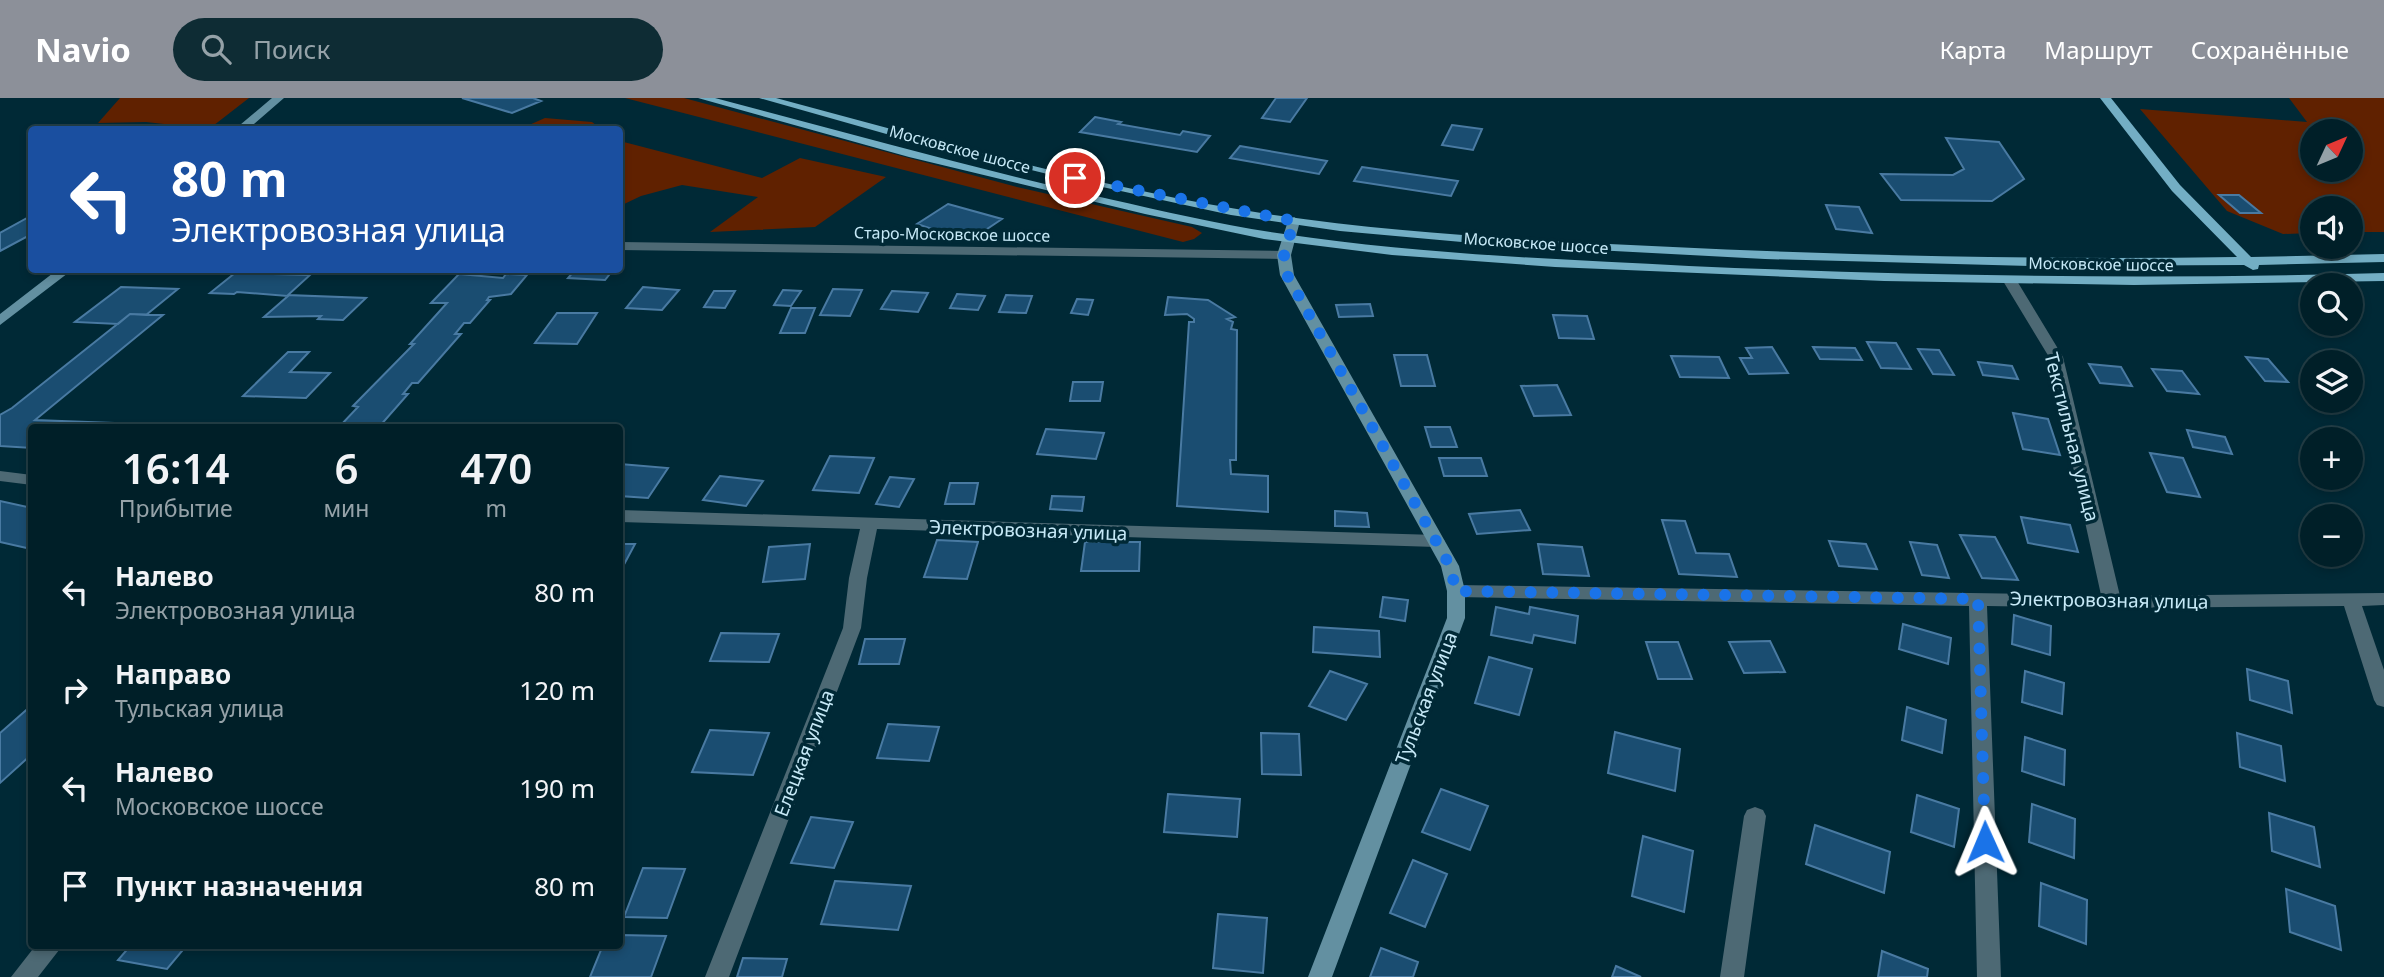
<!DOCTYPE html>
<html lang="ru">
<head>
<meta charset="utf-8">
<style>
	:root { --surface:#001f28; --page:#0e2c34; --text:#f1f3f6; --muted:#95a2a8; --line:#223d45; --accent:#8c9099 }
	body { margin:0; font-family:"Noto Sans",sans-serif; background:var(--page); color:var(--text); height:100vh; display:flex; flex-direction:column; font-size:26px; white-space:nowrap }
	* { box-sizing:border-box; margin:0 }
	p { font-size:23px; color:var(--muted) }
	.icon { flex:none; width:38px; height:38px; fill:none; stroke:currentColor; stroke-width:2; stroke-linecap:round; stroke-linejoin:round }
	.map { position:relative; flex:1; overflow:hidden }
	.drawer { position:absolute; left:28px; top:326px; width:595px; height:525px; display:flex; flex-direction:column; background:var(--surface); border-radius:7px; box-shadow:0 4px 10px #0003,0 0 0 2px var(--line) }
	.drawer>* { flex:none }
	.top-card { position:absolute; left:28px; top:28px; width:595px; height:147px; border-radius:7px; box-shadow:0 4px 10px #0003,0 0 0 2px var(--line); background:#1a4fa0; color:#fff; overflow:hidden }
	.needle { width:46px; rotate:46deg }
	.fabs { position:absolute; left:2300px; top:21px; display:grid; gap:14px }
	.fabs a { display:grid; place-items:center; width:63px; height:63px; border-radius:50%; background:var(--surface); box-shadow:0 4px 10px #0003,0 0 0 2px var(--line); font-size:35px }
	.pin { position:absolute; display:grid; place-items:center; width:60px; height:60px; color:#fff; margin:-30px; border:4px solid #fff; border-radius:50%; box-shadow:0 2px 7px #0007 }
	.me { position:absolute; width:77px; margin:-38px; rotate:359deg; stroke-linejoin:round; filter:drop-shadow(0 0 5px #0008) }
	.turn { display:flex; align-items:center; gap:24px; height:147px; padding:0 28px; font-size:32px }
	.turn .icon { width:91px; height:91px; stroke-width:2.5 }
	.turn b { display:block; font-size:49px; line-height:60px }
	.eta { display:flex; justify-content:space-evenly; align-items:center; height:119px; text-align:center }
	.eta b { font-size:42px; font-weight:600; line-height:49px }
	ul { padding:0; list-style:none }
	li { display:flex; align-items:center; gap:21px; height:98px; padding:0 28px }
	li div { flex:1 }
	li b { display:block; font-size:26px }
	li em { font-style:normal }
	header { display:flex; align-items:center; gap:42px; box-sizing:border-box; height:98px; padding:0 35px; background:var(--accent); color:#fff }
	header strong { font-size:33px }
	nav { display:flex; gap:38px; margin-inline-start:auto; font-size:24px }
	.search { width:490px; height:63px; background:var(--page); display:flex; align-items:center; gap:18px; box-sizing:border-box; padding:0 24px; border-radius:38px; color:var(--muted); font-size:26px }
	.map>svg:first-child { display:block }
</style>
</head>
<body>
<header>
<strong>Navio</strong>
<div class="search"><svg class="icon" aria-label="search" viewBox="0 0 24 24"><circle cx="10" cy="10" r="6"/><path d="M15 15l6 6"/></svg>Поиск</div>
<nav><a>Карта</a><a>Маршрут</a><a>Сохранённые</a></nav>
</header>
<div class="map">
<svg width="2384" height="879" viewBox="0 0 2384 879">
	<rect width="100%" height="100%" fill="#002936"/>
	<!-- green -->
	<path fill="#602100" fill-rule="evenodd" d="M120,0H249L209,31L146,24L98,25Z
		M625,0H684L1017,89L1192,129L1202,135L1194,141L1183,144Z
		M2289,0H2384V134H2350V110H2312V135L2283,136L2227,113L2140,11L2307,24ZM2312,33H2350V72H2312Z
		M545,20L592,24L601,31H520Z
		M620,43L762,80L800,60L886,79L815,129L710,134L758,99L682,87L641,98L620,108Z"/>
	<!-- building -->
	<path fill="#1a4d71" stroke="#497aa2" stroke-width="2" d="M462,0H533L541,3L512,15Z
		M1276,0H1307L1290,24L1262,20Z
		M1095,19L1121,24L1118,26L1180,37L1183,33L1210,38L1197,54L1080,34Z
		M1452,27L1482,31L1473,52L1442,47Z
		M1946,40L1999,44L2024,81L1992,103L1901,102L1881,76L1953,77L1964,71Z
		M1240,48L1327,63L1319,76L1230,60Z
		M1362,69L1458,83L1451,98L1354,83Z
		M2219,97H2239L2261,115H2240Z
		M948,106L1002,121L984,133L944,135L917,126Z
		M1826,107L1859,109L1872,135L1836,131Z
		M27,120L32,121V136L0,153V135Z
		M575,172H613L605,182L568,180Z
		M235,175L310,177L288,197L366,200L343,222L318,221L321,218L264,219L288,198L237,194L234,196L210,195Z
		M459,176L503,180L506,176L527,177L511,196L489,199L487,202H490L470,225H464L455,236H461L418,285H412L403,296H408L379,329H339L358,309L353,308L414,246H410L447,205H431Z
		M121,189L178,191L146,217L130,216L118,226L75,224Z
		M643,189L679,192L662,212L626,210Z
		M833,191L862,192L850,218L820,217Z
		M783,192L801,193L791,208L774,207Z
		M714,193H735L725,210L704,209Z
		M892,193L928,195L918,214L881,211Z
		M957,196L985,198L978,212L950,210Z
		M1006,197L1032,198L1026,215L999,214Z
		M1168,199L1208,202L1235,219L1227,221L1233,224L1231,231L1237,232L1236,362H1230L1231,376L1268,378V414L1177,408L1189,224H1194V221L1187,216L1165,217Z
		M1077,201L1093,202L1088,217L1071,215Z
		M1370,206L1373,218L1339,219L1336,207Z
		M791,210H815L805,235H780Z
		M557,215H597L577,246L535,245Z
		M130,216L163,217L35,322L168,327L32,329V350L0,348V317L12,310Z
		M1553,217L1587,218L1594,241L1559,240Z
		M1867,244L1896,245L1911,271L1881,270Z
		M1772,249L1788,275L1749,276L1740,260H1752L1746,250Z
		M1813,249L1855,250L1862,262L1820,261Z
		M1918,251L1939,252L1954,277L1933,276Z
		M288,254H309L290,274L330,275L306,300L243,298Z
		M1394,257H1427L1435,288H1401Z
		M1671,258L1719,259L1729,280L1680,279Z
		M2246,259L2268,261L2288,284L2265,283Z
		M1978,264L2012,268L2018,281L1983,277Z
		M2089,266L2121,269L2132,288L2100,285Z
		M2152,271L2182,273L2199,296L2167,293Z
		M1073,284H1103L1100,303H1070Z
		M1557,287L1571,317L1534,318L1521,288Z
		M2013,315L2048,321L2060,357L2023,351Z
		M1425,329H1450L1457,349H1431Z
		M1046,331L1104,335L1096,361L1037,356Z
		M2187,332L2225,339L2232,356L2193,349Z
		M2150,355L2183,360L2200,399L2167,394Z
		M830,358L874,360L859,395L813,392Z
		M1439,360H1481L1487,378H1444Z
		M620,366L668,370L648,400L620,398Z
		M720,378L763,383L746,408L703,402Z
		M890,379L914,381L899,409L876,406Z
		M950,385H978L974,406H945Z
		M1052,398L1084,399L1082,413L1050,411Z
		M0,403L32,410L31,451L0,444Z
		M1520,412L1530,432L1477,436L1469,416Z
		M1335,413L1367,415L1369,429L1335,428Z
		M2021,419L2070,427L2078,454L2028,445Z
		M1662,422L1685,423L1696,455L1729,456L1737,479L1679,476Z
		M1960,437L1995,439L2018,482L1982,480Z
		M937,442L978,444L967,481L924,479Z
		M1829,443L1866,446L1877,471L1839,468Z
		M1085,444H1140L1139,473H1081Z
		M1910,444L1937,447L1949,480L1922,477Z
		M620,446H635L620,474Z
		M810,446L805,481L763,484L769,449Z
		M1538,446L1582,449L1589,478L1543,476Z
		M1383,499L1408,502L1405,523L1380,519Z
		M1496,509L1529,516L1530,509L1578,518L1575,545L1534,537L1532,545L1491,537Z
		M2014,517L2051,528L2050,557L2012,546Z
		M1903,526L1951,540L1948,566L1899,551Z
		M1314,529L1379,533L1380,559L1313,554Z
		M721,535L779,536L769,564L710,563Z
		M865,541H905L899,566H859Z
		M1770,543L1785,574L1744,575L1729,544Z
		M1646,544H1678L1692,581H1658Z
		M1489,559L1532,571L1519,617L1475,605Z
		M2247,571L2288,583L2292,615L2250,602Z
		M1330,573L1367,586L1346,622L1309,608Z
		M2025,573L2064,585L2062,616L2022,604Z
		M32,607V656L0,685V635Z
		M1907,609L1946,622L1942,655L1902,642Z
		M888,626L939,629L929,663L877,660Z
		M710,632L769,635L753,677L692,674Z
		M1615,634L1680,651L1675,693L1608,675Z
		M1261,635L1299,636L1301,677L1262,676Z
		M2237,635L2281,648L2285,683L2240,669Z
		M2025,639L2065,652L2064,687L2022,673Z
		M1441,691L1488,708L1470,752L1422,734Z
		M1168,696L1240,701L1237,739L1164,734Z
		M1917,697L1959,711L1954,749L1911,734Z
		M2032,706L2075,721L2074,760L2029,744Z
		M2269,715L2314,729L2320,769L2272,753Z
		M811,719L853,724L834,770L791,765Z
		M1815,727L1890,754L1884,795L1806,766Z
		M1643,738L1693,753L1684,814L1632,798Z
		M1413,762L1447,776L1425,829L1390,815Z
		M643,770L685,771L667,820L624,819Z
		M835,783L911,788L898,832L821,826Z
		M2041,785L2087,802L2086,846L2039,828Z
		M2286,791L2335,808L2341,852L2290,834Z
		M1218,816L1267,820L1263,875L1213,870Z
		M620,837L666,838L651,879H590L603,847H620Z
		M131,847H187L167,871L118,862Z
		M1381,850L1418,864L1413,879H1370Z
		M1882,853L1928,871L1927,879H1878Z
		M743,860L787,861L782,879H737Z
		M1616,868L1641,879H1612Z"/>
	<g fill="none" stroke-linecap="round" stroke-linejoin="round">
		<!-- minor -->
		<path fill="#4d6974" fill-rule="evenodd" d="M620,144L1284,153L1291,157L1284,161L620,152Z
			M2010,179L2017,183L2063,259L2120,498L2384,495V507L2362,508L2384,572V609L2377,607L2374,602L2344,508L2112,510L1987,508L2001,879H1977L1969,508L1456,499L1450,497L1447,493L1450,489L1456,487L2101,497L2049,259L2003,183Z
			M0,373L32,377V387L0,383Z
			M620,412L1436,437L1445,443L1436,449L877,431L867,480L861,530L729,879H705L843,530L849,480L860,431L620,424Z
			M1755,709L1763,712L1766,718L1744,879H1720L1744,718L1747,712Z
			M36,847H63L38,879H11Z"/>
		<!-- secondary -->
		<path fill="#6390a1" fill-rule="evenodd" d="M272,0H284L247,32H234Z
			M1294,119L1300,123L1291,157L1294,177L1459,468L1465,493V520L1332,879H1308L1447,520V493L1441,468L1280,177L1277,157L1288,123Z
			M57,172H72L0,227V216Z"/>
		<!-- primary -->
		<path fill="#73aec4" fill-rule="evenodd" d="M698,0H715C846,35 977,71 1109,101C1167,114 1225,128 1284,136C1418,156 1554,161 1689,168C1921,178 2152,182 2384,175V183L2134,187L1884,183L1555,169L1392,157L1264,141L1145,116L909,59Z
			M759,0H776C940,44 1106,92 1274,117C1406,136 1540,143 1673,149C1861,158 2049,162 2237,159L2172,93L2100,0H2111L2180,87L2251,159L2384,156V164L2259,167L2258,171L2253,172L2244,167L2030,168L1765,161L1484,146L1340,133L1231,117L1084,85L897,39Z"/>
	</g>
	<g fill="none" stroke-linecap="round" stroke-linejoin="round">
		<!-- route -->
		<path stroke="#1a73e8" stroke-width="12" stroke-dasharray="0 21.6" d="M1075,80L1294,123L1284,157L1287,177L1450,468L1456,493L1978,501L1985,744"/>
	</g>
	<g text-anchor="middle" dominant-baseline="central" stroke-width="7" stroke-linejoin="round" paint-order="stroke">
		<!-- far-street labels -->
		<g font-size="16" fill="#c6e9f7" stroke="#002936">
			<text transform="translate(960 51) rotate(15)">Московское шоссе</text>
			<text transform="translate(952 136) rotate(1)">Старо-Московское шоссе</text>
			<text transform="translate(1536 145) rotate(4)">Московское шоссе</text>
			<text transform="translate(2101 166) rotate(1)">Московское шоссе</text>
		</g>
		<!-- street labels -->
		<g font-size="19" fill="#c6e9f7" stroke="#002936">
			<text transform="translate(2072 339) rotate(76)">Текстильная улица</text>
			<text transform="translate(1028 432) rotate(2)">Электровозная улица</text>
			<text transform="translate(2109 502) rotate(1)">Электровозная улица</text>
			<text transform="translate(1426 600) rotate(-69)">Тульская улица</text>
			<text transform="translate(804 655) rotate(-69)">Елецкая улица</text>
		</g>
	</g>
</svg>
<div class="fabs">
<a><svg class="needle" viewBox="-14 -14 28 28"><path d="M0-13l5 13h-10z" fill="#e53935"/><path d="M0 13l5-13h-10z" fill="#95a2a8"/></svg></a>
<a><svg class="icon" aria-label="sound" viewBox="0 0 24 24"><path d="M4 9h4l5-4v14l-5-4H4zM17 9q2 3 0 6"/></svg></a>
<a><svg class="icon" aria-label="search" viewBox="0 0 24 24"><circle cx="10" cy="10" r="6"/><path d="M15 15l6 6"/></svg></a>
<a><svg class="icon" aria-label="layers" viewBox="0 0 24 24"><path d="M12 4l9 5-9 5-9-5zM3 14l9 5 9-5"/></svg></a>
<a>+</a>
<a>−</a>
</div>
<div class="pin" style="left:1075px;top:80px;background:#d93025"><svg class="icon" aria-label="arrive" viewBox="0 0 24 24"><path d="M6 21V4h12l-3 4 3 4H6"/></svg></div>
<svg class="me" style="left:1985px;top:744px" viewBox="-20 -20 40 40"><path d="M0-17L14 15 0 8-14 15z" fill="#1a73e8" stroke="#fff" stroke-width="4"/></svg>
<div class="top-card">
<div class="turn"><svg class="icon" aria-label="left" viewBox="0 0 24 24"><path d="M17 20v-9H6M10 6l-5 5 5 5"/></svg><div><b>80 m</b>Электровозная улица</div></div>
</div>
<section class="drawer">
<div class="eta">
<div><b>16:14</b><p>Прибытие</p></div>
<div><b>6</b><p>мин</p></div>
<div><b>470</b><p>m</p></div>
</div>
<ul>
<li><svg class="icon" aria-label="left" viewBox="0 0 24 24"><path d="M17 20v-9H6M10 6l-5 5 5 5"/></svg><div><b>Налево</b><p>Электровозная улица</p></div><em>80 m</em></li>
<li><svg class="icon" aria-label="right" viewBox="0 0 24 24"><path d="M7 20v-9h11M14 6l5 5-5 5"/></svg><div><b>Направо</b><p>Тульская улица</p></div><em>120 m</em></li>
<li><svg class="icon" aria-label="left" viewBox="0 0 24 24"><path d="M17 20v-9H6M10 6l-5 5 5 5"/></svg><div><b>Налево</b><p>Московское шоссе</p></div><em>190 m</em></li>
<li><svg class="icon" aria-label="arrive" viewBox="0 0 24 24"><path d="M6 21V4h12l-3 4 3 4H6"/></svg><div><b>Пункт назначения</b></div><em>80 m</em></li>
</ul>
</section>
</div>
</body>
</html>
